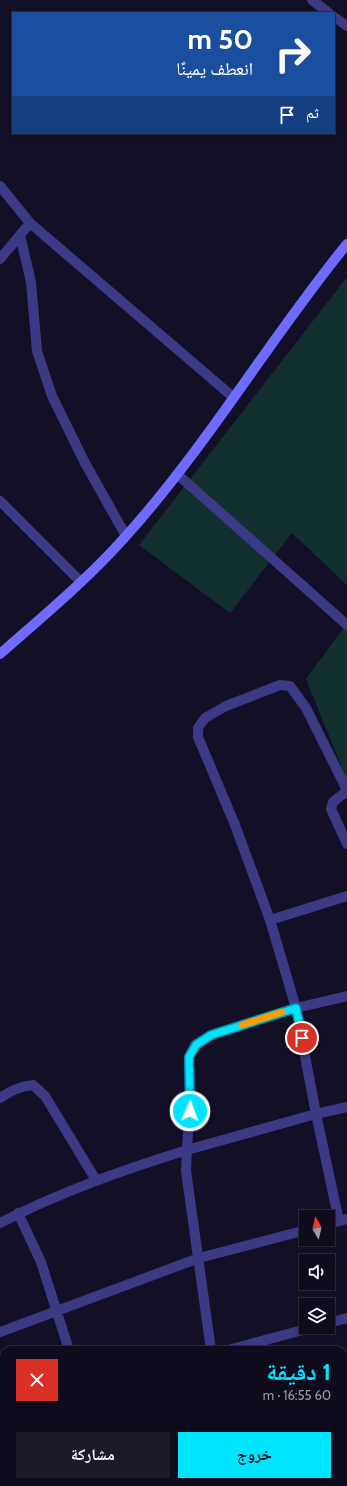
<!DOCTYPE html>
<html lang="ar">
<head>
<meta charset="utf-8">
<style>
	:root { --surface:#0e0b1c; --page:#1c1929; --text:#f1f3f6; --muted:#9b9ba3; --line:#2e2b3b; --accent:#00e5ff }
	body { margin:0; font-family:Cabin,"Noto Naskh Arabic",sans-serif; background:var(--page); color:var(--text); direction:rtl; height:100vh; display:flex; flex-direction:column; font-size:15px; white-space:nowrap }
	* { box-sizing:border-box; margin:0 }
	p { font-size:13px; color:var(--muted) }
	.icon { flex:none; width:22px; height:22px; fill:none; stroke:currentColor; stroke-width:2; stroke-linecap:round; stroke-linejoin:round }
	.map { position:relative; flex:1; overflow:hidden; direction:ltr }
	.panel { position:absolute; left:0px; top:1346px; width:347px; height:140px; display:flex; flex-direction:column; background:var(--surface); border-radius:12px 12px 0 0; box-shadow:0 2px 6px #0003,0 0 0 1px var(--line); direction:rtl }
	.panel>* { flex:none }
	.hud { position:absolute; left:12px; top:12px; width:323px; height:122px; border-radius:0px; box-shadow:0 2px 6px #0003,0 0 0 1px var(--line); direction:rtl; background:#1a4fa0; color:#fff; overflow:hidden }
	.needle { width:26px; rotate:352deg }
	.tools { position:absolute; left:299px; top:1210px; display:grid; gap:8px }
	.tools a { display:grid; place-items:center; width:36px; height:36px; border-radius:0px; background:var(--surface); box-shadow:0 2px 6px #0003,0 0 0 1px var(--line); font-size:20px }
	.pin { position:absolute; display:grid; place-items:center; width:34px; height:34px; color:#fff; margin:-17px; border:2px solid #fff; border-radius:50%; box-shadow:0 1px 4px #0007 }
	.me { position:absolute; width:44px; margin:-22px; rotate:2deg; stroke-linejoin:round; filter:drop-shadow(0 0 3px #0008) }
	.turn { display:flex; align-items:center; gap:14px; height:84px; padding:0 16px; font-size:18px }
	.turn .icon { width:52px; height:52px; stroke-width:2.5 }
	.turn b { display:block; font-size:28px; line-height:34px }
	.then { display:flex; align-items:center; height:38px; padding:0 16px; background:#0003; gap:8px; font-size:15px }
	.round { display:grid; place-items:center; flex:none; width:42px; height:42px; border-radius:0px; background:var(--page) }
	.summary { display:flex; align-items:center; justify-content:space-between; height:68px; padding:0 16px }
	h1 { font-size:24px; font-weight:700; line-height:30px; color:var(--accent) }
	.button { display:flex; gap:8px; margin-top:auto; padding:8px 16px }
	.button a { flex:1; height:46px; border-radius:0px; background:var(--accent); color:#111; font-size:16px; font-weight:700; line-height:46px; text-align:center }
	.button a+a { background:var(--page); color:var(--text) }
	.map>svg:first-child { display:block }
</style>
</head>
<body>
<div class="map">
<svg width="347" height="1486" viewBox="0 0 347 1486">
	<rect width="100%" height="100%" fill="#130f26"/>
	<!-- green -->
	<path fill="#12302f" d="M347,277V585L292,533L230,613L139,545Z
		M347,623V780L306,679Z"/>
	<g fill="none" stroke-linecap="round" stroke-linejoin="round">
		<!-- street -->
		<path stroke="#3d3a85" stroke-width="10" d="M312,0L329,13
			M334,17L347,26
			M0,186L30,223L233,397
			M20,235L31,282L37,351L52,396L85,463L126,536
			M0,259L30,223
			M177,474L347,625
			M0,501L81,582
			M347,791L333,802L331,809L347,844
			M270,920L347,896
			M347,996L296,1008L211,1035L195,1045L189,1057L190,1098L187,1150L316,1114L347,1107
			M0,1098C11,1091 20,1086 33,1085L45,1096L96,1180
			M18,1213L41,1262L69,1350
			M339,1221L316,1114L296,1008L270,920L235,825L198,737V728L205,718L226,706L280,685L290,686L306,708L347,790
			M0,1223C60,1192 123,1170 187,1150L186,1171L211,1350
			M328,1224L347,1219
			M328,1323L347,1318
			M0,1332L199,1258L306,1230
			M228,1350L314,1327
			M0,1440L4,1439
			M0,1450L4,1463
			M10,1482L11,1486
			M106,1482L107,1486
			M254,1482L255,1486
			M208,1486L220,1482"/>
		<!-- secondary -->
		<path stroke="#6f6bff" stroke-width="10" d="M0,654C43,616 88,579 126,536C208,445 270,338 347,244"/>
	</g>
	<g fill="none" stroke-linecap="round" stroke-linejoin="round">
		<!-- route casing -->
		<g stroke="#0095a6" stroke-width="10">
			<path id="route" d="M190,1111L189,1057L196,1045L211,1035L296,1008L302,1038"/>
		</g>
		<!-- route -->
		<use href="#route" stroke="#00e5ff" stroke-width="7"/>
		<!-- slow -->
		<path stroke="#f59e0b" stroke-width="7" d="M242,1025L282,1012"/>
	</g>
</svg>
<div class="tools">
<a><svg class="needle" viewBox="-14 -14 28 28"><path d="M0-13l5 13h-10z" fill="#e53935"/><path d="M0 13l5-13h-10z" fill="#9b9ba3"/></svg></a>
<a><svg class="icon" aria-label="sound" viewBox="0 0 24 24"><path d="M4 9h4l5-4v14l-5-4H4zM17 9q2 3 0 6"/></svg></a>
<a><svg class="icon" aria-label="layers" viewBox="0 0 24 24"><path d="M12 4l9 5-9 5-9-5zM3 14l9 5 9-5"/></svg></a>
</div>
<div class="pin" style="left:302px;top:1038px;background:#d93025"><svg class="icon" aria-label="arrive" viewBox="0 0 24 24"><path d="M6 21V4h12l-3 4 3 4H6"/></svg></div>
<svg class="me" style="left:190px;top:1111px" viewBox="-20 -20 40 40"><circle r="17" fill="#00e5ff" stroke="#fff" stroke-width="3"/><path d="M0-11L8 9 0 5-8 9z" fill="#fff"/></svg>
<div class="hud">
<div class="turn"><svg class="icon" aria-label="right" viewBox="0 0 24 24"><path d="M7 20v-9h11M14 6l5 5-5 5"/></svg><div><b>50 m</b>انعطف يمينًا</div></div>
<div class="then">ثم<svg class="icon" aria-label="arrive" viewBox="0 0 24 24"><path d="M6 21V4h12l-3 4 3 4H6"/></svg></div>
</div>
<section class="panel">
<div class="summary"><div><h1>1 دقيقة</h1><p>60 m · 16:55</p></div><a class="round" style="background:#d93025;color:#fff"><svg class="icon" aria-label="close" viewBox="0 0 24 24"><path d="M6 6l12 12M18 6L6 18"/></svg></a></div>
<div class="button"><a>خروج</a><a>مشاركة</a></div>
</section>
</div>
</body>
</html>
